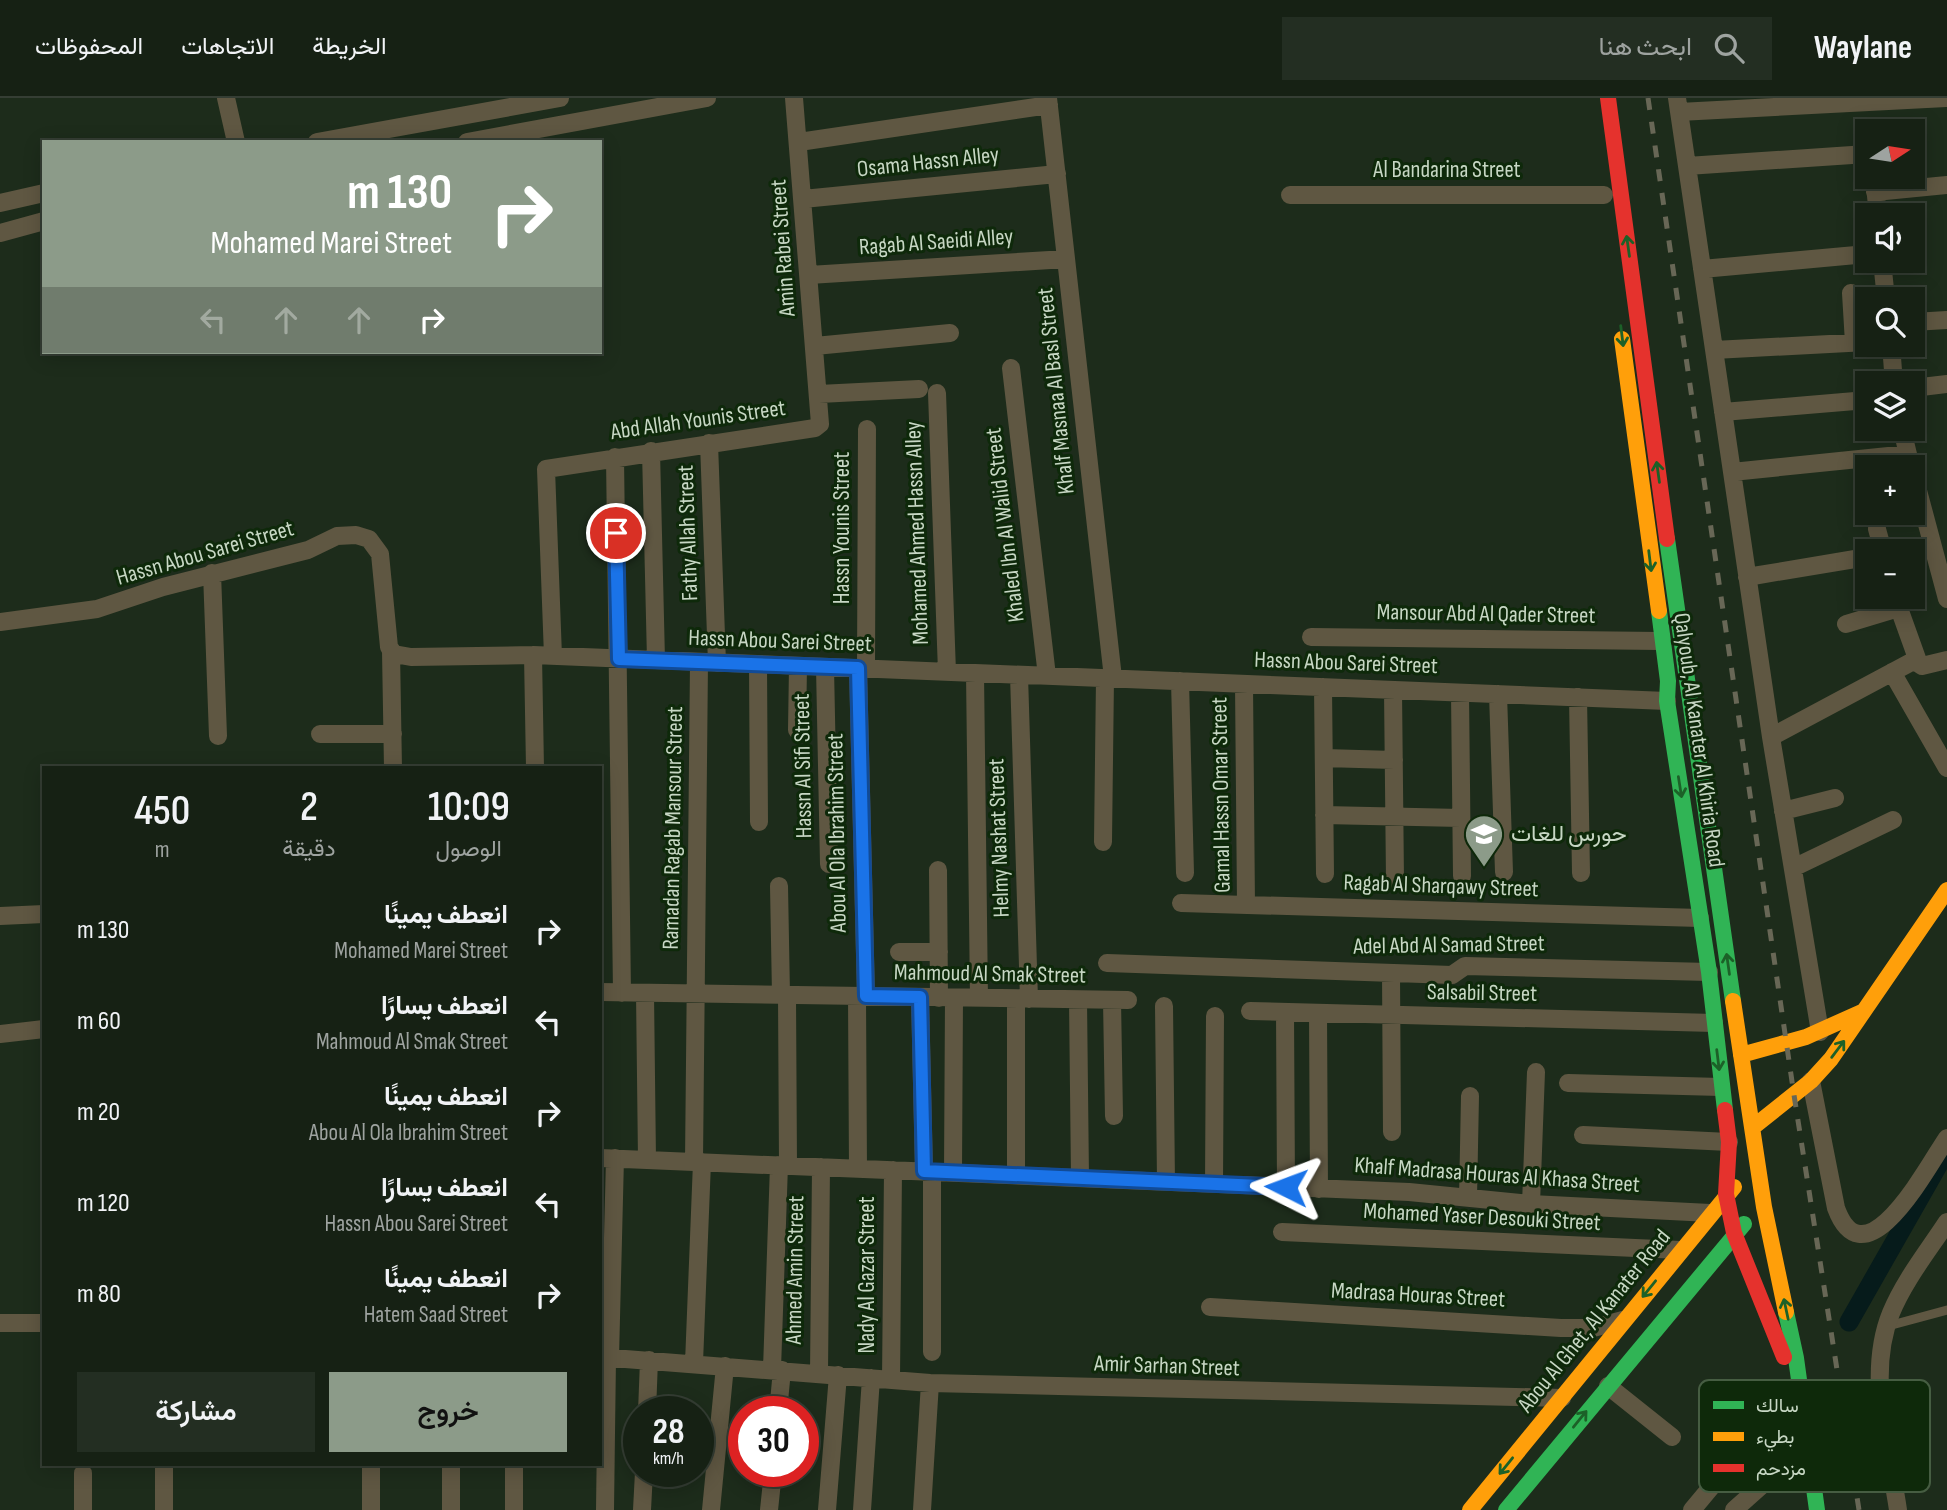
<!DOCTYPE html>
<html lang="ar">
<head>
<meta charset="utf-8">
<style>
	:root { --surface:#162114; --page:#232e22; --text:#f1f3f6; --muted:#9ea3a0; --line:#353e34; --accent:#8c9b89 }
	body { margin:0; font-family:"Sofia Sans Condensed",Vazirmatn,sans-serif; background:var(--page); color:var(--text); direction:rtl; height:100vh; display:flex; flex-direction:column; font-size:26px; white-space:nowrap }
	* { box-sizing:border-box; margin:0 }
	p { font-size:23px; color:var(--muted) }
	.icon { flex:none; width:38px; height:38px; fill:none; stroke:currentColor; stroke-width:2; stroke-linecap:round; stroke-linejoin:round }
	.map { position:relative; flex:1; overflow:hidden; direction:ltr }
	.details { position:absolute; left:42px; top:668px; width:560px; height:700px; display:flex; flex-direction:column; background:var(--surface); border-radius:0px; box-shadow:0 4px 18px #0003,0 0 0 2px var(--line); direction:rtl }
	.details>* { flex:none }
	.banner { position:absolute; left:42px; top:42px; width:560px; height:214px; border-radius:0px; box-shadow:0 4px 18px #0003,0 0 0 2px var(--line); direction:rtl; background:#8c9b89; color:#fff; overflow:hidden }
	.needle { width:46px; rotate:78deg }
	.fabs { position:absolute; left:1855px; top:21px; display:grid; gap:14px }
	.fabs a { display:grid; place-items:center; width:70px; height:70px; border-radius:0px; background:var(--surface); box-shadow:0 4px 18px #0003,0 0 0 2px var(--line); font-size:35px }
	.speed { position:absolute; left:623px; top:1298px; display:flex; gap:14px; font-size:35px; font-weight:700; text-align:center }
	.speed>* { display:grid; place-content:center; width:91px; height:91px; border-radius:50%; background:var(--surface); box-shadow:0 4px 18px #0003,0 0 0 2px var(--line); line-height:1 }
	.speed small { font-size:18px; font-weight:400 }
	.speed .limit { border:10px solid #d22; background:#fff; color:#111 }
	.pin { position:absolute; display:grid; place-items:center; width:60px; height:60px; color:#fff; margin:-30px; border:4px solid #fff; border-radius:50%; box-shadow:0 2px 7px #0007 }
	.me { position:absolute; width:77px; margin:-38px; rotate:273deg; stroke-linejoin:round; filter:drop-shadow(0 0 5px #0008) }
	.turn { display:flex; align-items:center; gap:24px; height:147px; padding:0 35px; font-size:32px }
	.turn .icon { width:91px; height:91px; stroke-width:2.5 }
	.turn b { display:block; font-size:49px; line-height:60px }
	.lanes { display:flex; align-items:center; height:66px; padding:0 35px; background:#0003; justify-content:center; gap:35px; direction:ltr }
	.lanes .off { opacity:.35 }
	.eta { display:flex; justify-content:space-evenly; align-items:center; height:119px; text-align:center }
	.eta b { font-size:42px; font-weight:600; line-height:49px }
	.action { display:flex; gap:14px; margin-top:auto; padding:14px 35px }
	.action a { flex:1; height:80px; border-radius:0px; background:var(--accent); color:#111; font-size:28px; font-weight:600; line-height:80px; text-align:center }
	.action a+a { background:var(--page); color:var(--text) }
	ul { padding:0; list-style:none }
	li { display:flex; align-items:center; gap:21px; height:91px; padding:0 35px }
	li div { flex:1 }
	li b { display:block; font-size:26px }
	li em { font-style:normal }
	header { display:flex; align-items:center; gap:42px; box-sizing:border-box; height:98px; padding:0 35px; background:var(--surface); border-bottom:2px solid var(--line) }
	header strong { font-size:33px }
	nav { display:flex; gap:38px; margin-inline-start:auto; font-size:24px }
	.search { width:490px; height:63px; background:var(--page); display:flex; align-items:center; gap:18px; box-sizing:border-box; padding:0 24px; border-radius:0px; color:var(--muted); font-size:26px }
	.map>svg:first-child { display:block }
</style>
</head>
<body>
<header>
<strong>Waylane</strong>
<div class="search"><svg class="icon" aria-label="search" viewBox="0 0 24 24"><circle cx="10" cy="10" r="6"/><path d="M15 15l6 6"/></svg>ابحث هنا</div>
<nav><a>الخريطة</a><a>الاتجاهات</a><a>المحفوظات</a></nav>
</header>
<div class="map">
<svg width="1947" height="1412" viewBox="0 0 1947 1412">
	<rect width="100%" height="100%" fill="#1d2c1b"/>
	<g fill="none" stroke-linecap="round" stroke-linejoin="round">
		<!-- canal -->
		<path stroke="#061b1b" stroke-width="19" d="M1849,1224L1940,1064
			M1761,1322L1781,1297"/>
		<!-- lane -->
		<path stroke="#5f5742" stroke-width="9" d="M1888,1228L1947,1212"/>
		<!-- street -->
		<path stroke="#5f5742" stroke-width="18" d="M226,0L236,44
			M1048,0L1113,580
			M1677,0L1771,639L1820,934
			M1679,14L1946,0
			M317,44L560,0
			M467,44L707,0
			M799,44L1049,7
			M1687,68L1867,56
			M1874,79L1878,117
			M1875,94L1947,87
			M1290,97H1604
			M803,101L1057,76
			M0,105L44,95
			M0,135L44,123
			M1882,163L1886,201
			M1702,171L1867,156
			M809,177L1066,161
			M1851,195L1854,245
			M1913,224L1947,222
			M1891,247L1894,285
			M815,248L950,235
			M1714,252L1867,244
			M1011,270L1047,578
			M1913,290L1947,286
			M937,295L947,574
			M819,296L919,291
			M1723,314L1867,302
			M1902,331L1910,365
			M709,345L717,565
			M651,353L656,562
			M615,359L622,895
			M1732,374L1908,356
			M1913,374L1947,501
			M1877,431L1883,453
			M1901,453L1932,447
			M212,475L218,638
			M1747,479L1867,459
			M1895,499L1919,566L1922,568L1947,562
			M0,524L97,511L163,489L308,452L337,438L356,437L369,441L380,456L389,549L394,556L411,559L533,557L1667,603
			M1846,526L1899,510
			M1311,539L1660,543
			M391,553L393,670
			M533,557L535,670
			M553,558L546,371L815,330L820,326L794,0
			M758,566L759,724
			M825,569L829,766
			M858,570L866,898
			M866,571L867,331
			M1892,574L1947,670
			M975,575L979,900
			M1019,577L1029,901
			M1180,583L1185,775
			M1244,586L1246,807
			M1323,589L1325,776
			M1393,592L1395,782
			M1460,595L1462,778
			M1498,596L1504,774
			M1578,599L1581,775
			M797,632L798,568
			M320,636H393
			M1771,639L1917,561
			M1324,660L1394,662
			M1783,713L1835,700
			M1324,717L1461,720
			M1103,744L1105,580
			M1793,770L1893,722
			M938,772L939,900
			M779,788L781,897
			M1181,805L1700,820
			M0,818L44,816
			M899,854H939
			M1107,865L1452,877L1465,868L1709,874
			M1391,875L1392,1034
			M600,894L1128,902
			M645,895L647,1062
			M787,897L788,1068
			M857,898L858,1071
			M920,899L924,1073
			M1016,901V1077
			M1078,902L1080,1080
			M1112,902L1114,1018
			M1164,908L1166,1084
			M1250,913L1714,925
			M1285,914L1286,1089
			M1318,915L1319,1091
			M0,936L44,931
			M1811,983L1836,1110C1865,1189 1929,1066 1947,1040
			M1568,985L1721,989
			M1583,1037L1729,1044
			M600,1060L1409,1094L1531,1106L1710,1115
			M694,1064L699,564
			M932,1074V1254
			M953,1075L954,900
			M1214,1086L1215,918
			M1468,1100L1470,998
			M1531,1106L1536,974
			M1282,1134L1680,1152
			M1210,1209L1561,1230H1593L1623,1222
			M0,1225H44
			M600,1259L930,1285L1562,1300
			M610,1260L615,1060
			M694,1265L702,1064
			M772,1271L779,1067
			M819,1275L821,1069
			M891,1282L893,1072
			M1608,1288L1672,1339
			M647,1314L649,1262
			M778,1314L782,1272
			M371,1367V1412
			M514,1367V1412
			M83,1375V1412
			M164,1412V1368
			M451,1412V1367
			M605,1412L607,1259
			M642,1412L644,1374
			M711,1412L725,1268
			M769,1412L773,1374
			M827,1412L838,1277
			M862,1412L871,1280
			M922,1412L930,1285
			M1692,1412L1767,1322L1800,1294
			M1734,1412L1807,1347
			M1898,1412C1889,1350 1866,1276 1891,1215C1904,1183 1928,1153 1947,1124"/>
		<!-- fast -->
		<path stroke="#30b455" stroke-width="16" d="M1667,441L1733,903
			M1659,513L1668,583L1667,603L1709,874L1725,1012
			M1786,1214L1796,1260L1817,1412
			M1506,1412L1744,1126"/>
		<!-- slow -->
		<path stroke="#ff9f0a" stroke-width="16" d="M1622,241L1659,513
			M1733,903L1764,1109L1786,1214
			M1741,957L1806,939L1864,913
			M1752,1030L1811,983L1831,961L1947,792
			M1470,1412L1734,1089"/>
		<!-- jam -->
		<path stroke="#e5322d" stroke-width="16" d="M1608,0L1667,441
			M1725,1012L1729,1044L1726,1096L1734,1135L1784,1259"/>
		<!-- rail -->
		<path stroke="#686756" stroke-width="5" stroke-dasharray="12 12" stroke-linecap="butt" d="M1648,0L1794,997L1859,1412"/>
	</g>
	<!-- one-way arrows -->
	<defs><path id="oneway-shaft" d="M-6 0H5M1.5-3L5.5 0L1.5 3" fill="none" stroke-width="1.6" stroke-linecap="round" stroke-linejoin="round" transform="scale(1.75)"/></defs>
	<g stroke="#1c6128">
		<use href="#oneway-shaft" transform="translate(1628 148) rotate(-98)"/>
		<use href="#oneway-shaft" transform="translate(1622 238) rotate(83)"/>
		<use href="#oneway-shaft" transform="translate(1658 374) rotate(-98)"/>
		<use href="#oneway-shaft" transform="translate(1650 463) rotate(83)"/>
		<use href="#oneway-shaft" transform="translate(1680 689) rotate(81)"/>
		<use href="#oneway-shaft" transform="translate(1728 866) rotate(-98)"/>
		<use href="#oneway-shaft" transform="translate(1838 951) rotate(-53)"/>
		<use href="#oneway-shaft" transform="translate(1718 962) rotate(83)"/>
		<use href="#oneway-shaft" transform="translate(1649 1191) rotate(129)"/>
		<use href="#oneway-shaft" transform="translate(1786 1211) rotate(-102)"/>
		<use href="#oneway-shaft" transform="translate(1580 1321) rotate(-51)"/>
		<use href="#oneway-shaft" transform="translate(1506 1368) rotate(129)"/>
	</g>
	<g fill="none" stroke-linecap="round" stroke-linejoin="round">
		<!-- route casing -->
		<g stroke="#114b97" stroke-width="18">
			<path id="route" d="M616,435L619,561L858,570L866,898L920,899L924,1073L1286,1089"/>
		</g>
		<!-- route -->
		<use href="#route" stroke="#1a73e8" stroke-width="12"/>
	</g>
	<!-- icons -->
	<defs>
		<g id="school-pin" transform="scale(2.0125)"><path d="M0 17L-7.5 6A9.5 9.5 0 1 1 7.5 6Z" fill="#8c9b89" stroke="#0e290a"/><path d="M0-5L7-2L0 1L-7-2ZM-4 1L0 2.5L4 1V4Q0 6-4 4Z" fill="#fff"/></g>
	</defs>
	<g fill-rule="evenodd">
		<use href="#school-pin" x="1484" y="736"/>
	</g>
	<g text-anchor="middle" dominant-baseline="central" stroke-width="6" stroke-linejoin="round" paint-order="stroke">
		<!-- street labels -->
		<g font-size="23" fill="#c7d7c4" stroke="#0e290a">
			<text transform="translate(928 64) rotate(-6)">Osama Hassn Alley</text>
			<text x="1447" y="72">Al Bandarina Street</text>
			<text transform="translate(936 144) rotate(-4)">Ragab Al Saeidi Alley</text>
			<text transform="translate(783 150) rotate(-94)">Amin Rabei Street</text>
			<text transform="translate(1056 293) rotate(-96)">Khalf Masnaa Al Basl Street</text>
			<text transform="translate(698 322) rotate(-8)">Abd Allah Younis Street</text>
			<text transform="translate(1005 427) rotate(-97)">Khaled Ibn Al Walid Street</text>
			<text transform="translate(842 430) rotate(-90)">Hassn Younis Street</text>
			<text transform="translate(688 435) rotate(-92)">Fathy Allah Street</text>
			<text transform="translate(917 435) rotate(-92)">Mohamed Ahmed Hassn Alley</text>
			<text transform="translate(205 455) rotate(-16)">Hassn Abou Sarei Street</text>
			<text transform="translate(1486 516) rotate(1)">Mansour Abd Al Qader Street</text>
			<text transform="translate(780 543) rotate(2)">Hassn Abou Sarei Street</text>
			<text transform="translate(1346 565) rotate(2)">Hassn Abou Sarei Street</text>
			<text transform="translate(1699 642) rotate(82)">Qalyoub, Al Kanater Al Khiria Road</text>
			<text transform="translate(803 668) rotate(-91)">Hassn Al Sifi Street</text>
			<text transform="translate(1221 697) rotate(-91)">Gamal Hassn Omar Street</text>
			<text transform="translate(673 730) rotate(-89)">Ramadan Ragab Mansour Street</text>
			<text transform="translate(837 735) rotate(-91)">Abou Al Ola Ibrahim Street</text>
			<text transform="translate(999 740) rotate(-92)">Helmy Nashat Street</text>
			<text transform="translate(1441 788) rotate(2)">Ragab Al Sharqawy Street</text>
			<text transform="translate(1449 847) rotate(-1)">Adel Abd Al Samad Street</text>
			<text transform="translate(990 876) rotate(1)">Mahmoud Al Smak Street</text>
			<text transform="translate(1482 895) rotate(1)">Salsabil Street</text>
			<text transform="translate(1497 1077) rotate(4)">Khalf Madrasa Houras Al Khasa Street</text>
			<text transform="translate(1482 1119) rotate(3)">Mohamed Yaser Desouki Street</text>
			<text transform="translate(795 1172) rotate(-89)">Ahmed Amin Street</text>
			<text transform="translate(867 1177) rotate(-90)">Nady Al Gazar Street</text>
			<text transform="translate(1418 1197) rotate(3)">Madrasa Houras Street</text>
			<text transform="translate(1594 1223) rotate(-51)">Abou Al Ghet, Al Kanater Road</text>
			<text transform="translate(1167 1268) rotate(2)">Amir Sarhan Street</text>
		</g>
		<!-- poi labels -->
		<g font-size="23" fill="#c7d7c4" stroke="#0e290a" text-anchor="start">
			<text x="1511" y="736">حورس للغات</text>
		</g>
	</g>
	<!-- legend -->
	<rect x="1699" y="1282" width="231" height="112" rx="10" fill="#0e290a" stroke="#465d42" stroke-width="2"/>
	<rect x="1713" y="1303" width="31" height="8" fill="#30b455"/>
	<rect x="1713" y="1334" width="31" height="9" fill="#ff9f0a"/>
	<rect x="1713" y="1366" width="31" height="8" fill="#e5322d"/>
	<g font-size="19" fill="#c7d7c4">
		<text x="1756" y="1314">سالك</text>
		<text x="1756" y="1345">بطيء</text>
		<text x="1756" y="1377">مزدحم</text>
	</g>
</svg>
<div class="fabs">
<a><svg class="needle" viewBox="-14 -14 28 28"><path d="M0-13l5 13h-10z" fill="#e53935"/><path d="M0 13l5-13h-10z" fill="#9ea3a0"/></svg></a>
<a><svg class="icon" aria-label="sound" viewBox="0 0 24 24"><path d="M4 9h4l5-4v14l-5-4H4zM17 9q2 3 0 6"/></svg></a>
<a><svg class="icon" aria-label="search" viewBox="0 0 24 24"><circle cx="10" cy="10" r="6"/><path d="M15 15l6 6"/></svg></a>
<a><svg class="icon" aria-label="layers" viewBox="0 0 24 24"><path d="M12 4l9 5-9 5-9-5zM3 14l9 5 9-5"/></svg></a>
<a>+</a>
<a>−</a>
</div>
<div class="speed"><div>28<small>km/h</small></div><div class="limit">30</div></div>
<div class="pin" style="left:616px;top:435px;background:#d93025"><svg class="icon" aria-label="arrive" viewBox="0 0 24 24"><path d="M6 21V4h12l-3 4 3 4H6"/></svg></div>
<svg class="me" style="left:1286px;top:1089px" viewBox="-20 -20 40 40"><path d="M0-17L14 15 0 8-14 15z" fill="#1a73e8" stroke="#fff" stroke-width="4"/></svg>
<div class="banner">
<div class="turn"><svg class="icon" aria-label="right" viewBox="0 0 24 24"><path d="M7 20v-9h11M14 6l5 5-5 5"/></svg><div><b>130 m</b>Mohamed Marei Street</div></div>
<div class="lanes"><svg class="icon off" aria-label="left" viewBox="0 0 24 24"><path d="M17 20v-9H6M10 6l-5 5 5 5"/></svg><svg class="icon off" aria-label="ahead" viewBox="0 0 24 24"><path d="M12 20V5M6 11l6-6 6 6"/></svg><svg class="icon off" aria-label="ahead" viewBox="0 0 24 24"><path d="M12 20V5M6 11l6-6 6 6"/></svg><svg class="icon" aria-label="right" viewBox="0 0 24 24"><path d="M7 20v-9h11M14 6l5 5-5 5"/></svg></div>
</div>
<section class="details">
<div class="eta">
<div><b>10:09</b><p>الوصول</p></div>
<div><b>2</b><p>دقيقة</p></div>
<div><b>450</b><p>m</p></div>
</div>
<ul>
<li><svg class="icon" aria-label="right" viewBox="0 0 24 24"><path d="M7 20v-9h11M14 6l5 5-5 5"/></svg><div><b>انعطف يمينًا</b><p>Mohamed Marei Street</p></div><em>130 m</em></li>
<li><svg class="icon" aria-label="left" viewBox="0 0 24 24"><path d="M17 20v-9H6M10 6l-5 5 5 5"/></svg><div><b>انعطف يسارًا</b><p>Mahmoud Al Smak Street</p></div><em>60 m</em></li>
<li><svg class="icon" aria-label="right" viewBox="0 0 24 24"><path d="M7 20v-9h11M14 6l5 5-5 5"/></svg><div><b>انعطف يمينًا</b><p>Abou Al Ola Ibrahim Street</p></div><em>20 m</em></li>
<li><svg class="icon" aria-label="left" viewBox="0 0 24 24"><path d="M17 20v-9H6M10 6l-5 5 5 5"/></svg><div><b>انعطف يسارًا</b><p>Hassn Abou Sarei Street</p></div><em>120 m</em></li>
<li><svg class="icon" aria-label="right" viewBox="0 0 24 24"><path d="M7 20v-9h11M14 6l5 5-5 5"/></svg><div><b>انعطف يمينًا</b><p>Hatem Saad Street</p></div><em>80 m</em></li>
</ul>
<div class="action"><a>خروج</a><a>مشاركة</a></div>
</section>
</div>
</body>
</html>
